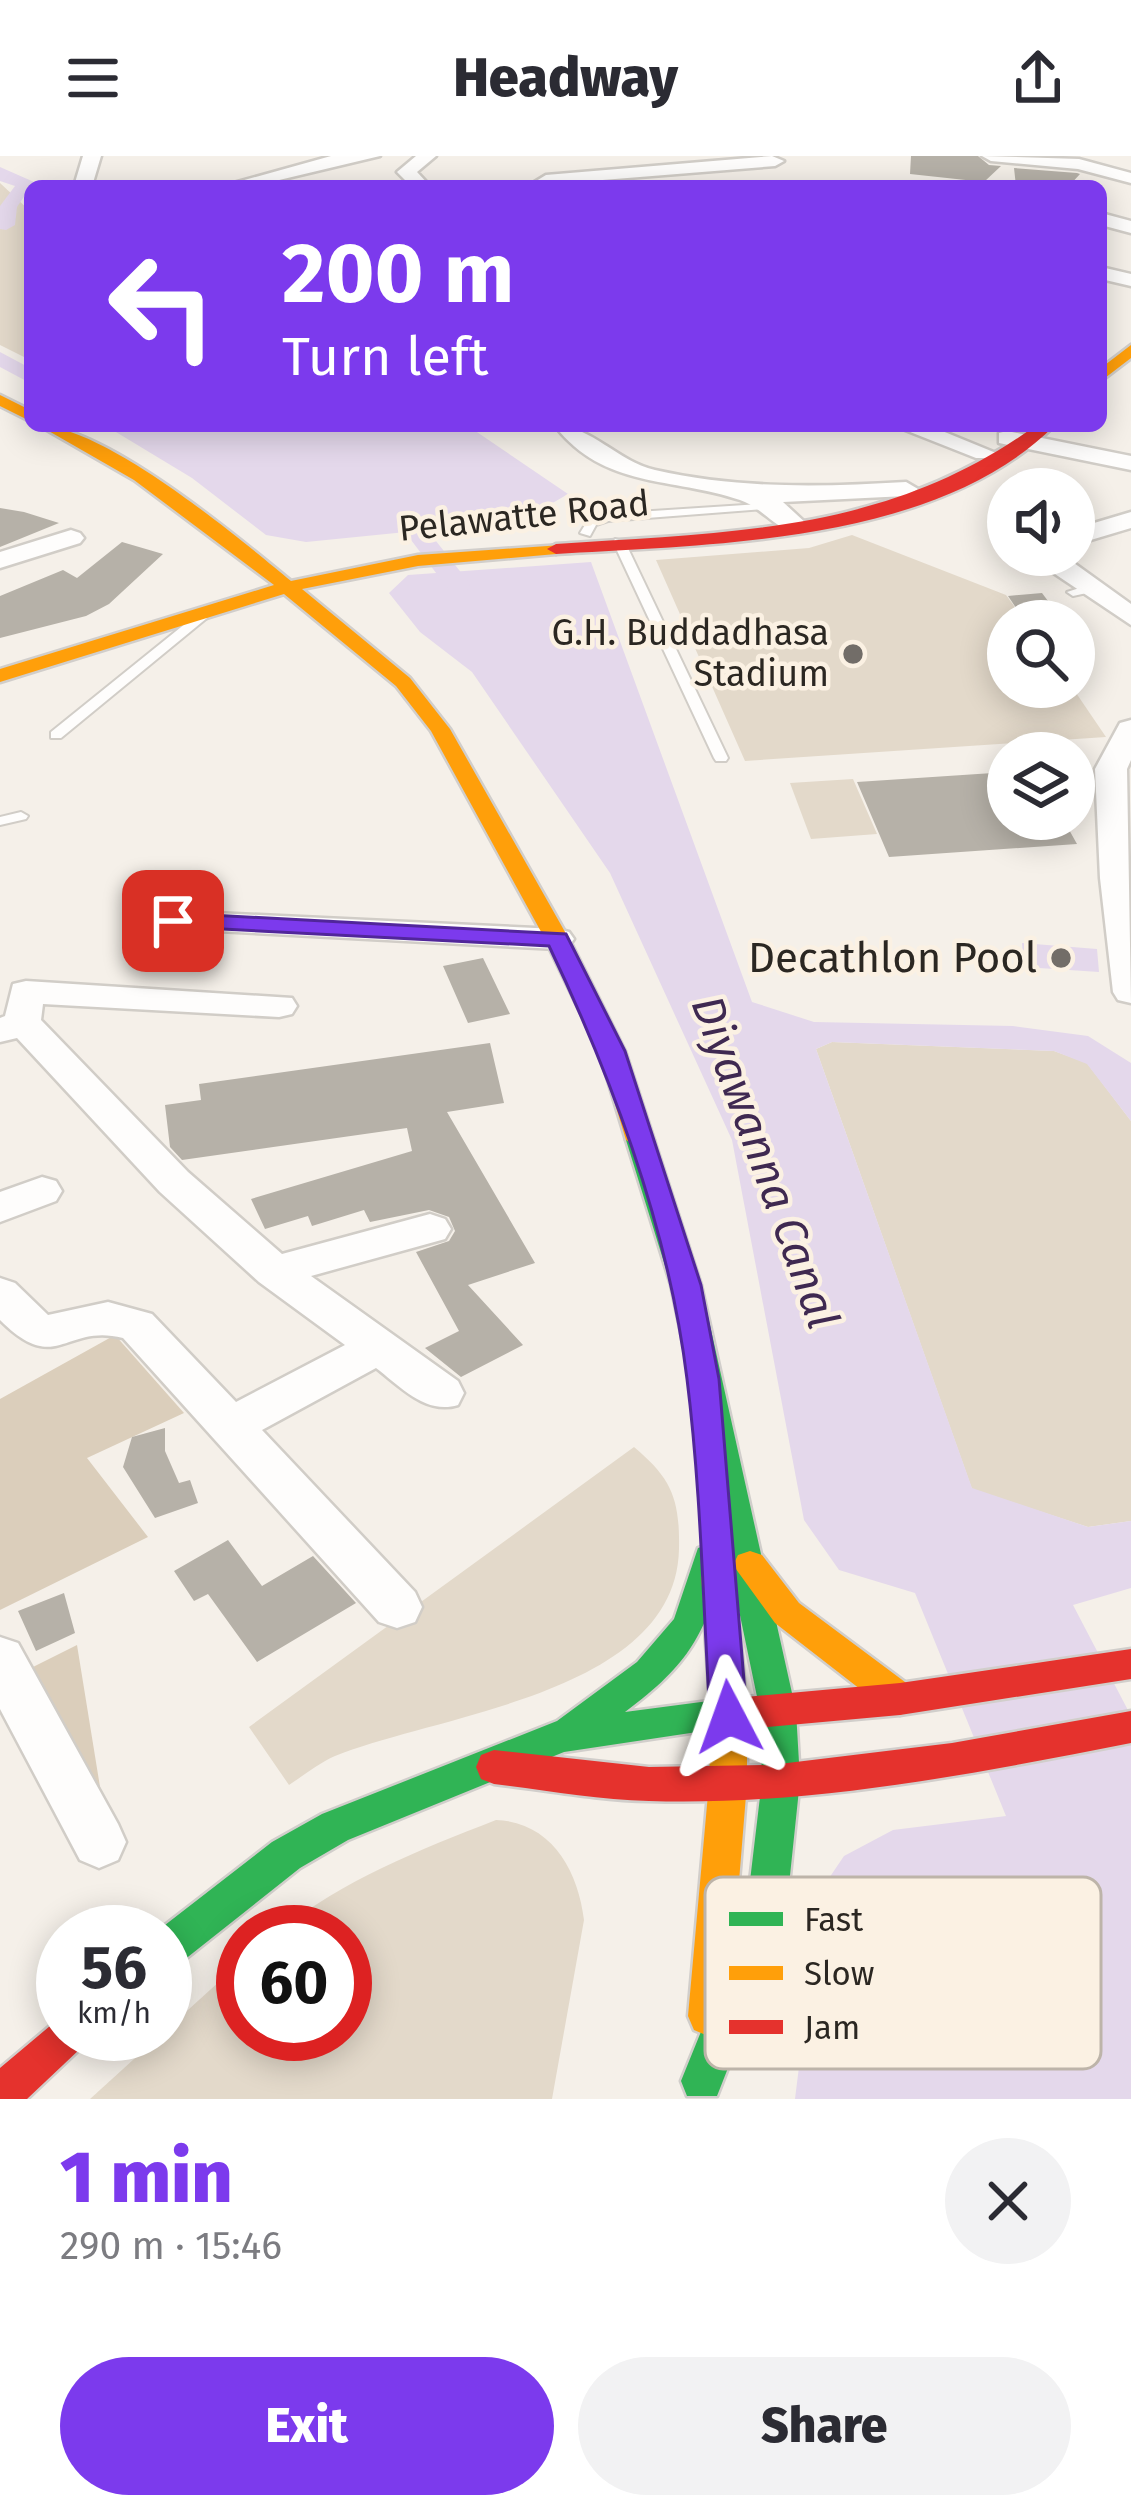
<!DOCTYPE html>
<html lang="en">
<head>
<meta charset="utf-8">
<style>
	:root { --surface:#fff; --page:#f2f2f3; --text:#2b2b33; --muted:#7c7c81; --accent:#7c3aed }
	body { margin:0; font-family:"Fira Sans",sans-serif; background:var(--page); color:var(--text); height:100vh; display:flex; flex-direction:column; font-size:45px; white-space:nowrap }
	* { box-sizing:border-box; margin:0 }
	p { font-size:39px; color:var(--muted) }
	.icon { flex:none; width:66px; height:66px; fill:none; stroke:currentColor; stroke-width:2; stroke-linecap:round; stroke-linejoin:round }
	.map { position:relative; height:1943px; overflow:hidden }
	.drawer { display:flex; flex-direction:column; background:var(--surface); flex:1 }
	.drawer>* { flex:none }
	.top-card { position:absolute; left:24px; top:24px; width:1083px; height:252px; border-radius:18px; box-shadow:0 6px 30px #0003; background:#7c3aed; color:#fff; overflow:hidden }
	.controls { position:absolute; left:987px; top:312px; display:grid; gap:24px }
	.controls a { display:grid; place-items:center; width:108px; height:108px; border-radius:50%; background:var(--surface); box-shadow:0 6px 30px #0003; font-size:60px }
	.speed { position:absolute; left:36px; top:1749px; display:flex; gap:24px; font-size:60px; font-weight:700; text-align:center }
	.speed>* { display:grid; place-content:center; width:156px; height:156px; border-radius:50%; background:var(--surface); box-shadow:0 6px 30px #0003; line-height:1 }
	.speed small { font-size:30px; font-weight:400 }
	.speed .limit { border:18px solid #d22; background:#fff; color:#111 }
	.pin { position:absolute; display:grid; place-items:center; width:102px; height:102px; color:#fff; margin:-51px; border-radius:24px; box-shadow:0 6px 18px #0006 }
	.me { position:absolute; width:132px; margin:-66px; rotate:356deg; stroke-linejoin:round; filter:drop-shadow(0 0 9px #0008) }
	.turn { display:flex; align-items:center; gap:42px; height:252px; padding:0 60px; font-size:54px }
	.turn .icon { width:156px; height:156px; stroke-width:2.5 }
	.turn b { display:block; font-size:84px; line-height:102px }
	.round { display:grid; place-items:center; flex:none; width:126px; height:126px; border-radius:63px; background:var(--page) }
	.summary { display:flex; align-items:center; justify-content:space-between; height:204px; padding:0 60px }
	h1 { font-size:72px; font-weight:800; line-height:90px; color:var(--accent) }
	.cta { display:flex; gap:24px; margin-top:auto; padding:24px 60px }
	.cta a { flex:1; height:138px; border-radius:72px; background:var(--accent); color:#fff; font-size:48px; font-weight:800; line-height:138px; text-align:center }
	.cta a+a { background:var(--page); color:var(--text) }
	header { display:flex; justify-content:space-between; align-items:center; height:156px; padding:0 60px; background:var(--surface); font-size:54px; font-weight:800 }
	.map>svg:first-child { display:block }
</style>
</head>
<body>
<header><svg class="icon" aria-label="menu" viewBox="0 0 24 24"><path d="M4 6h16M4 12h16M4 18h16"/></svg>Headway<svg class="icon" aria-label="share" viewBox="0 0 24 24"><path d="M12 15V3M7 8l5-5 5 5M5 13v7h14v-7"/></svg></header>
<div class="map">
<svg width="1131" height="1943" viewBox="0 0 1131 1943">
	<rect width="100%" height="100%" fill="#f5f0e9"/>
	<!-- green -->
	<path fill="#e3d9ca" d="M0,27L30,55V204L0,189Z
		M852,379L1006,439L1025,465H1008V531H1072L1106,581L745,605L656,404L809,392Z
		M853,623L877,678L811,683L790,627Z
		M832,886L1054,895L1087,907L1131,965V1365L1088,1371L972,1333L816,893Z
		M634,1291C671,1322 680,1342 679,1393C676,1538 438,1558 335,1600C319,1607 303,1620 289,1629L249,1571Z
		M496,1664C551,1666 578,1714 584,1764L552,1943H90L243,1804V1878H345V1776H278C343,1724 419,1694 496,1664Z"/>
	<!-- forest -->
	<path fill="#dbcebb" d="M115,1179L184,1257L87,1302L148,1381L0,1454V1243Z
		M77,1489L101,1637L33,1511Z"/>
	<!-- water -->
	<path fill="#e4d8eb" d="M106,270H468L568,338L544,352L416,375L306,386L266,379L192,322Z
		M591,406L752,846L814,866L1013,870L1088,880L1131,907V965L1087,908L1054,895L832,886L816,893L972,1332L1088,1371L1131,1365V1432L1073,1449L1131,1560V1943H795L821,1734L844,1700L893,1674L1006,1660L915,1437L839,1414L804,1364L732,984L610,717L472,516L420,476L389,437L408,419Z
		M1022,787L1097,793L1099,816L1024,811Z"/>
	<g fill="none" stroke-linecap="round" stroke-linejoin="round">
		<!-- canal -->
		<path fill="#e4d8eb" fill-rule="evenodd" d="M0,11L34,26L17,51L15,69L6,74L0,73V50L15,30L0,25Z
			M0,196L30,212V227L0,211Z
			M416,368L424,370L467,424L470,429L467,434H449L408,380V370Z"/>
	</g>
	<!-- building -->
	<path fill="#b6b1a8" d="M911,0H978L989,9L1001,10L984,26L910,18Z
		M1014,12L1077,17L1080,18L1069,30H1016Z
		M0,352L24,356L59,367L0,391Z
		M122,386L163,398L109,448L86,460L0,482V440L63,414L77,422Z
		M1042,437L1063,465H1025L1008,440Z
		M1008,616V663H1063L1077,688L889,701L857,626Z
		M483,802L510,858L468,867L443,810Z
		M490,887L504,947L447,956L535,1107L468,1129L523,1189L461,1221L425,1192L459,1175L416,1096L449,1085L455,1075L449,1061L429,1054L370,1066L364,1054L312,1070L308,1060L265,1073L251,1043L412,995L407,972L182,1004L170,991L165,949L201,944L199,928Z
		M165,1272V1295L179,1327L190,1324L198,1347L155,1362L123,1311L132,1281Z
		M228,1384L262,1430L313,1400L356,1447L257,1506L208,1438L194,1445L174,1415Z
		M64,1437L75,1477L36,1495L18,1455Z"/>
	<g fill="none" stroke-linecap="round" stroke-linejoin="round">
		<!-- lane casing -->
		<g stroke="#d1cdc7" stroke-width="4">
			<path id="lane" d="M774,347L778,348V352L608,365L596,369L590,380L580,377L588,364L607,358Z
				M615,383L625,386L728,602L726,605H716L714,602L613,386Z
				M1092,428L1098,432L1096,435L1073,440L1067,436Z
				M196,459L207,462L61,582H51V576Z
				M21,656L28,660L26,663L0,669V661Z"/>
		</g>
		<!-- street casing -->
		<g stroke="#d1cdc7" stroke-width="5">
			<path id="street" d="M83,0H101L92,30H74Z
				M331,0H380L254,30H223Z
				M416,0H436L417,16L430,30H411L397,16Z
				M772,0L784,5L775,10L528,30L546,19Z
				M982,0L1079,3L1131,17V27L1078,13L991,5Z
				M1101,57L1131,65V77L1101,69Z
				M1101,111L1131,118V130L1101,123Z
				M555,270C593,270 616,305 655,314C739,333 820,331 906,326L918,333L906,340L783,346L808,369L795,377C775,372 761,351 740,344C672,321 604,333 555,270Z
				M895,270H930L996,297L992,302H976Z
				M1007,275L1131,300V314L999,287V277Z
				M1131,356V372L1074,389V373Z
				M71,374L80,377L84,382L80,387L0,412V396Z
				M1042,399H1069L1067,402L1131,448V469L1043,410L1039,404Z
				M1131,564V604L1127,613L1131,847L1118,844L1113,836L1100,722L1095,613L1120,567Z
				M173,755L557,773L569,776L574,783L569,790L557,793L161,772L156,765L161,758Z
				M26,825L292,842L297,850L292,858L279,861L43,848L41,864L188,1016L282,1098L430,1058L445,1063L451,1073L445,1083L311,1120L458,1225L464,1237L458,1249C426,1259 401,1231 376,1212L262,1274L415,1436L422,1451L415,1466L397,1472L379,1466L123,1182C64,1167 57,1221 0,1164V1122L15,1127L48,1159L108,1146L152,1158L236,1246L345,1189L259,1126L160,1036L17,882L0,886V862L5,860L13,828Z
				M42,1021L56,1025L62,1035L56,1045L0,1066V1036Z
				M0,1481L18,1487L118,1668L126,1686L118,1704L99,1712L80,1704L0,1553Z"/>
		</g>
		<!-- fast casing -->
		<g stroke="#d1cecb" stroke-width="5">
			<path id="fast" d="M640,975L654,984L701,1129L796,1555L800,1624L785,1767L717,1940H687L681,1925L745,1767L762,1624L760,1555L671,1129L626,984Z
				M710,1388L722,1392L727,1402C704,1479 691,1507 625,1556L724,1543L737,1548L742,1559L737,1570L564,1596L348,1684L300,1712L179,1808L165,1814V1776H156L272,1686L322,1658L557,1565L637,1506L674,1463L698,1392Z"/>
		</g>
		<!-- slow casing -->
		<g stroke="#d1cecb" stroke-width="5">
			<path id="slow" d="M1131,189V202L1101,225V212Z
				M0,239L30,254V265L0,250Z
				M40,270C105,270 239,382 291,425L418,399L562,389L565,393L556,398L418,410L302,433L410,522L450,573L569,783L625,895L654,984L650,990L640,993L626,984L599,895L545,783L431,575L396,530L284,438L0,526V513L274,429L134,324Z
				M750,1395L762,1399L799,1447L913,1532L918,1543L913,1554L900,1559L887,1554L775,1467L733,1409L738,1399Z
				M718,1403L730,1407L735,1417L747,1560V1627L728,1860L722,1874L708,1880L694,1874L688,1860L709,1627L711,1560L701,1417L706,1407Z"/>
		</g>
		<!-- jam casing -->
		<g stroke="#d1cecb" stroke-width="5">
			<path id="jam" d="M1035,270H1054C935,388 713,388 556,398L547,393L556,388C731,376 888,377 1035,270Z
				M1131,1493V1523L900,1559L724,1575L711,1570L706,1559L711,1548L724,1543L900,1527Z
				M1131,1555V1587C972,1618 812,1650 649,1645C597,1644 545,1634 494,1628L481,1623L476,1611L481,1599L494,1594L649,1611L771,1609L952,1587Z
				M63,1859V1878H87L81,1892L27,1943H0V1912Z"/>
		</g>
		<!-- lane -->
		<use href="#lane" fill="#fefdfc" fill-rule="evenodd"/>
		<!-- street -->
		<use href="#street" fill="#fefdfc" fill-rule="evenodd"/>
		<!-- fast -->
		<use href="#fast" fill="#30b455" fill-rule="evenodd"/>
		<!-- slow -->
		<use href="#slow" fill="#ff9f0a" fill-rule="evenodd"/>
		<!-- jam -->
		<use href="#jam" fill="#e5322d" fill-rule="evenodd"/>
	</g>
	<!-- route -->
	<path fill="#7c3aed" stroke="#51269a" stroke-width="3" d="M173,757L566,778L625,895L701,1129L719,1223L747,1561L742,1572L729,1577L716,1572L710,1561C703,1449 701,1334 687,1223C669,1076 612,922 549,790L165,770L161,765Z"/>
	<!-- markers -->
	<g fill="#726d68" stroke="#fbf1e3" stroke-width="4.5">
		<circle cx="853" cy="498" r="12"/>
		<circle cx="1061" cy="802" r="12"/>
	</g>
	<g text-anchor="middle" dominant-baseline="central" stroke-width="9" stroke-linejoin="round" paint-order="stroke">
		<!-- far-street labels -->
		<g font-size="36" fill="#2b2722" stroke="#fbf1e3">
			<text transform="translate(524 360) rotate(-6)">Pelawatte Road</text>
		</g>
		<!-- far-poi labels -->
		<g font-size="36" fill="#2b2722" stroke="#fbf1e3" text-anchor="end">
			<text x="829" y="477">G.H. Buddadhasa<tspan x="829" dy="41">Stadium</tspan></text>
		</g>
		<!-- poi labels -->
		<g font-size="42" fill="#2b2722" stroke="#fbf1e3" text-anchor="end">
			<text x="1037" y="802">Decathlon Pool</text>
		</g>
		<!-- water labels -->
		<g font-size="45" font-style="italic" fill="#3f2951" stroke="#fbf1e3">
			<text transform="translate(765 1006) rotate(70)">Diyawanna Canal</text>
		</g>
	</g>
	<!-- legend -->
	<rect x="705" y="1721" width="396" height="192" rx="18" fill="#fbf1e3" stroke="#bdb4a9" stroke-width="3"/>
	<rect x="729" y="1756" width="54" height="14" fill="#30b455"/>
	<rect x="729" y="1810" width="54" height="14" fill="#ff9f0a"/>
	<rect x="729" y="1864" width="54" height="14" fill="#e5322d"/>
	<g font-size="33" fill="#2b2722">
		<text x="804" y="1775">Fast</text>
		<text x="804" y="1829">Slow</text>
		<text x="804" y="1883">Jam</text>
	</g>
</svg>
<div class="controls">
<a><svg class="icon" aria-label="sound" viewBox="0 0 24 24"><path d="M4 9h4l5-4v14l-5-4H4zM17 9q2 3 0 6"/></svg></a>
<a><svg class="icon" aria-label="search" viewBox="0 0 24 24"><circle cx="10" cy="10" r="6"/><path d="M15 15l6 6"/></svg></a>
<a><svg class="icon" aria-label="layers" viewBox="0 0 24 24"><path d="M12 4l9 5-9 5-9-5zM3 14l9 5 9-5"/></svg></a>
</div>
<div class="speed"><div>56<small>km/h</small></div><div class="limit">60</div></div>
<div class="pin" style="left:173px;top:765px;background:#d93025"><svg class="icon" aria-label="arrive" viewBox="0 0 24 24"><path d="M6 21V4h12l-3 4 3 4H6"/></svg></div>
<svg class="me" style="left:729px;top:1561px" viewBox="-20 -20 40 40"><path d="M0-17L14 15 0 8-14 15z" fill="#7c3aed" stroke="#fff" stroke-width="4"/></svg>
<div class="top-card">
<div class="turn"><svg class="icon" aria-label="left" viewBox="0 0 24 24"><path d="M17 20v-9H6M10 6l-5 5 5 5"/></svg><div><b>200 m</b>Turn left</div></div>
</div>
</div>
<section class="drawer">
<div class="summary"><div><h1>1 min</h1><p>290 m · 15:46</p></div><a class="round"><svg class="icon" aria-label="close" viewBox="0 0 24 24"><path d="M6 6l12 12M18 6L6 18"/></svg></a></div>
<div class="cta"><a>Exit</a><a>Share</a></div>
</section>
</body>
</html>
